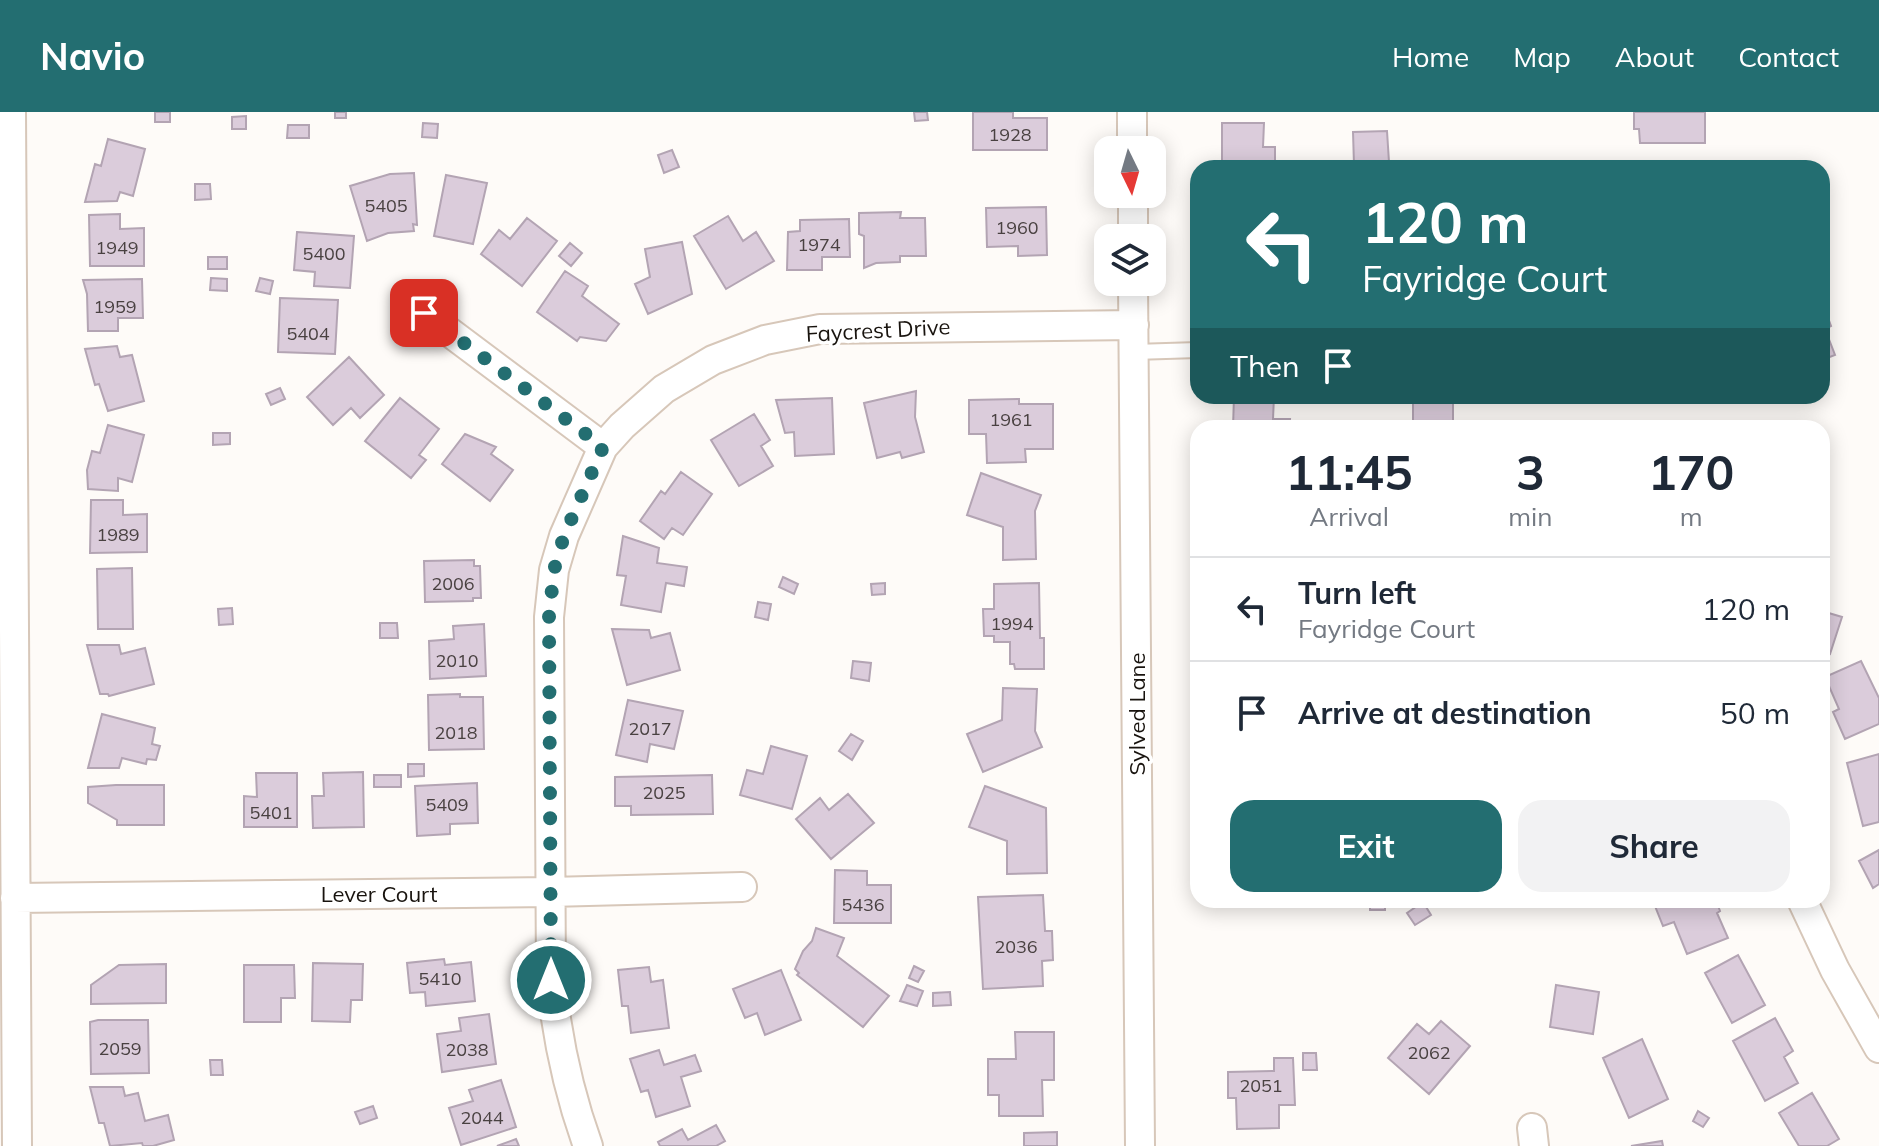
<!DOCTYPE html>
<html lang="en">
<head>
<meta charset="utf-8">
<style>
	:root { --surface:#fff; --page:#f2f2f3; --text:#1f2937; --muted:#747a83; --line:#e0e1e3; --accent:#236e71 }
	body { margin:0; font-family:Mulish,sans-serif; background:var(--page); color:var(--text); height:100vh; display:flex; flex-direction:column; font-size:30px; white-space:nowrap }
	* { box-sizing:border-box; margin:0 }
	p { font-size:26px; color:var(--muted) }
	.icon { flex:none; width:44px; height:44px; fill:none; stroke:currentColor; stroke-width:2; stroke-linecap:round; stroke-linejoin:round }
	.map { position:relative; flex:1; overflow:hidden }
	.drawer { position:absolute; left:1190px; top:308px; width:640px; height:488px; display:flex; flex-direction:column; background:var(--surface); border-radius:24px; box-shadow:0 4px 20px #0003 }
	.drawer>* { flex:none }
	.banner { position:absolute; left:1190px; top:48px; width:640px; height:244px; border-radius:24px; box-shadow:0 4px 20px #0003; background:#236e71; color:#fff; overflow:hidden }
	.needle { width:52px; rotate:175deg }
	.buttons { position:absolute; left:1094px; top:24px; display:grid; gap:16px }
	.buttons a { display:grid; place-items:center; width:72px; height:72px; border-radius:16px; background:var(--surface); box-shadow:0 4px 20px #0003; font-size:40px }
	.pin { position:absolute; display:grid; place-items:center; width:68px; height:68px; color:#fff; margin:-34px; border-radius:16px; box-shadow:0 4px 12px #0006 }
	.me { position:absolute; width:88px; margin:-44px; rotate:0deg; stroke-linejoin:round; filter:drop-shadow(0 0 6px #0008) }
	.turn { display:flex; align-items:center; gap:28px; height:168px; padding:0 40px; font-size:36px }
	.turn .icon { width:104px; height:104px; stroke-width:2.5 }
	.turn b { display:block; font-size:56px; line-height:68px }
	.then { display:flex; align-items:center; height:76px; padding:0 40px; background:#0003; gap:16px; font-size:30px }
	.eta { display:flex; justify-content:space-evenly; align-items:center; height:136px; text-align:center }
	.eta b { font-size:48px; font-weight:700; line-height:56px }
	.cta { display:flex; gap:16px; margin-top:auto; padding:16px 40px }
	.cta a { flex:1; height:92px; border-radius:24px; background:var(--accent); color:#fff; font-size:32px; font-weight:700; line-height:92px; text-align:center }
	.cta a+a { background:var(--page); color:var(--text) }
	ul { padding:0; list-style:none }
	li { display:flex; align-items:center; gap:24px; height:104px; padding:0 40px; border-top:2px solid var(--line) }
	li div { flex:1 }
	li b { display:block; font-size:30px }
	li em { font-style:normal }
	header { display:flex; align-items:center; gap:48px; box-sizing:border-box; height:112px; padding:0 40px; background:var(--accent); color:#fff }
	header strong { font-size:38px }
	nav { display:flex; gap:44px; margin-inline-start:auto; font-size:28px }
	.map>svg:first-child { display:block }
</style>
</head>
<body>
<header>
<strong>Navio</strong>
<nav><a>Home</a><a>Map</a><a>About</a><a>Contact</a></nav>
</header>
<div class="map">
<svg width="1879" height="1034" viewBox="0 0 1879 1034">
	<rect width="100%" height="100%" fill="#fefbf8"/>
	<!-- building -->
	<path fill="#dbccdb" stroke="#b3a4b3" stroke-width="2" d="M155,0H170V10H155Z
		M335,0H346V6H335Z
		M914,0H927L928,8L915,9Z
		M973,0H1013V6H1047V38H973Z
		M1634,0H1705V31H1640L1639,17H1634Z
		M246,4V17H232V5Z
		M423,11L438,12L437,26L422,25Z
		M1222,11H1264L1263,35H1275V56H1222Z
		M288,13H309V26H287Z
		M1387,19L1389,50H1396L1397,56H1344V53H1354L1353,20Z
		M108,27L145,37L133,84L120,80L117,89L85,90L95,52L101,54Z
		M672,38L679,55L664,61L658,43Z
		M414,61L417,113L413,112L414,119L388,121L367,129L350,74L390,62Z
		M446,63L487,71L473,132L434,124Z
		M195,72H210L211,87L195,88Z
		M1046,95L1047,143L1018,144V134L987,135L986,96Z
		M901,100L900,106H925L926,144H900V150L876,151L864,156V124L859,122V101Z
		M120,102V117L144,116V154H90L89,103Z
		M728,104L743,129L756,120L774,149L726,177L694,124Z
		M527,106L557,129L522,174L481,142L499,118L510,127Z
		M849,107L850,145H822V158H787L788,120L800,119V108Z
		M297,120L354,124L350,176L314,174L315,160L294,158Z
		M682,130L692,182L648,202L635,172L650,165L645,137Z
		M570,131L582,141L571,154L559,144Z
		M208,145H227V157H208Z
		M565,159L588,174L582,184L619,212L606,229L580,225L577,229L537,200Z
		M211,166L227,167V179L210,178Z
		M260,166L273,169L270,182L256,179Z
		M142,167L143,206H118V219H88L87,182L83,168Z
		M280,186L338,188L335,242L278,240Z
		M1822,189L1831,214L1825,217L1835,243L1822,248Z
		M117,234L120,245L132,243L144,289L108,299L99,272L95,273L85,237Z
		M349,245L384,283L360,306L351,296L333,313L307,285Z
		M280,276L285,287L271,293L266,282Z
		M916,279L915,305L924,340L902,346L900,340L877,346L864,291Z
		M1234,284H1274L1273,307H1290L1289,316H1233Z
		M1413,284H1453V316H1413Z
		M400,286L439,317L419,343L426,348L411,366L365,329Z
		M832,286L834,342L795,344L794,320L785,321L776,288Z
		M1019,287V292H1053V337H1025L1026,350L987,351L986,322H969V288Z
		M754,302L770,328L761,334L773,354L739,374L711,328Z
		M108,313L144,323L132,370L118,366V379L88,377L87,358L92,339L100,341Z
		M213,321H230V332L213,333Z
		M465,322L496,335L491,342L513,358L490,389L442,352Z
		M681,360L712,382L683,423L672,416L664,427L640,409L661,379L665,382Z
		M981,361L1041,383L1035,399L1036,447L1003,448V415L967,403Z
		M91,388H123V403L147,402V440L90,441Z
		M623,424L659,436L657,451L687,455L684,474L666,471L661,500L621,493L626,464L617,463Z
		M474,448V454H480L481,486H473V489L425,490L424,449Z
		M132,456L133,517H98L97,457Z
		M783,465L798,472L794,482L779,475Z
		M885,471V482L872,483L871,472Z
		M1039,471L1040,526H1044V557H1015L1014,552H1010V530H994V524H984L983,497H994V472Z
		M758,490L771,492L768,508L755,505Z
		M232,496L233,512L219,513L218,497Z
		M1822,499L1842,505L1830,542L1822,540Z
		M380,511H397L398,526H380Z
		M484,512L486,564L430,567L429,529L454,527L453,514Z
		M612,517L649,518L651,526L670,521L680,558L627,573Z
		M87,533H119L121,542L145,536L154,572L109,584L108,582H100Z
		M853,549L871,551L869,569L851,566Z
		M1861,549L1879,586V612L1845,627L1833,600L1839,597L1825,565Z
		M1003,576L1037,577L1035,619L1042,635L983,660L967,622L1002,608Z
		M460,582V585H483L484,637L429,638L428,583Z
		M628,588L683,599L674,637L650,632L647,650L616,643Z
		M102,602L155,616L152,632L160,634L156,648L147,647L146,652L122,646L119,656H88Z
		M851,622L863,629L852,648L839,639Z
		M771,634L807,644L792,697L740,683L747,658L763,662Z
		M1879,642V710L1863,714L1847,651Z
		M408,652H424V664L408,665Z
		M363,660L364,715L313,716L312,684H324L323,661Z
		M256,661H297V715H244V684L257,685Z
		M374,663H401V675H374Z
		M712,663L713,702L631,703V694H615V665Z
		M477,671L478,711L450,712V722L417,724L415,674Z
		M116,673H164V713H117V708L88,691V675Z
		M985,674L1046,696L1047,761L1007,762V729L969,715Z
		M848,682L874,711L831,747L796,707L820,686L829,698Z
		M1879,738V772L1873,776L1859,749Z
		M835,758L867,759V773H891V811H834Z
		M1043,783L1045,819H1052L1053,848L1042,849L1043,874L983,877L978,785Z
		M1370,788H1385V798H1370Z
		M1656,788H1716L1720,799L1717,801L1728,826L1687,842L1674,810L1663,814L1653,789Z
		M1423,790L1431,803L1415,813L1407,801Z
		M816,816L844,826L837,844L889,884L863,915L797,863L799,861L795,857L803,839L812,829Z
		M1738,843L1765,893L1732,911L1705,861Z
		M444,847L445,853L471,850L475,889L426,894L425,880L410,881L407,851Z
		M313,851L363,852L362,888H351L350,910L312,909Z
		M166,852V891L91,892V873L119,853Z
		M244,853H294L295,886H281V910H244Z
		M914,854L924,859L918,870L909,866Z
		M649,855L651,870L663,868L669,916L631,921L628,894H622L618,858Z
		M781,858L801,908L765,923L757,901L745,906L733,877Z
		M907,873L923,879L917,894L900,889Z
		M1556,873L1599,880L1593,922L1550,915Z
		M950,880L951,893L933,894V881Z
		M489,902L496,952L442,960L437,922L461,919L459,906Z
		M1775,906L1793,939L1784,945L1798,971L1765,989L1733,929Z
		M98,908H148L149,961L91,962L90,910Z
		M1441,909L1470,934L1429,982L1388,946L1417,912L1429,922Z
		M1015,920H1054V968H1042L1043,1004H999V983H988V947H1016Z
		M1642,927L1668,987L1629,1006L1603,946Z
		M659,938L664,953L695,943L701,959L681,965L690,994L656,1005L648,978L641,980L630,947Z
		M1303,941H1316L1317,958H1303Z
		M1274,946H1293L1295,993H1279V1016L1237,1017L1236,986H1228V960L1274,959Z
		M210,948H222L223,963H211Z
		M501,968L516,1015L461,1033L449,996L473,989L469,978Z
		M90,975H123L125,984L138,981L145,1009L168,1003L174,1028L153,1034H143L142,1031L110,1034L104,1011H99Z
		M1812,981L1839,1027L1827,1034H1799L1779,1001Z
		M373,994L377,1006L360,1012L355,1000Z
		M1698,999L1709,1006L1703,1015L1693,1009Z
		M716,1013L725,1029L716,1034H660L658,1030L682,1017L688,1028Z
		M1057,1020V1034H1024V1021Z
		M516,1027L519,1034H497Z
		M1662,1029L1663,1034H1631Z"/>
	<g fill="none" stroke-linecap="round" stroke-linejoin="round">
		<!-- lane casing -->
		<g stroke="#d7c7b9" stroke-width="18">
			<path id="lane" d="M1134,240L1198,238"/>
		</g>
		<!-- street casing -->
		<g stroke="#d7c7b9" stroke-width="32">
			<path id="street" d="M11,0L17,1034
				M1132,0V38
				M1133,82V126
				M1133,170L1140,1034
				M424,201L603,335
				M15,786L550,780L742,775
				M1802,788L1835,858L1879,936
				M1532,1016L1534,1034
				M588,1034C568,979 557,926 551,868L549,505L554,458L564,424L603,335L622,314L664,277L713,248L765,228L820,217L1134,213"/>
		</g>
		<!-- lane -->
		<use href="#lane" stroke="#fff" stroke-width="14"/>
		<!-- street -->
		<use href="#street" stroke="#fff" stroke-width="28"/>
	</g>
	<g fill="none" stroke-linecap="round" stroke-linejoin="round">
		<!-- route -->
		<path stroke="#236e71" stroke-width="14" stroke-dasharray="0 25.2" d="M424,201L603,335L564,424L554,458L549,505L551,868"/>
	</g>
	<g text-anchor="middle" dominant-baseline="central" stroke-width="7" stroke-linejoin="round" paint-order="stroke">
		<!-- number labels -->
		<g font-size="18" fill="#494141">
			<text x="1010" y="22">1928</text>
			<text x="386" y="93">5405</text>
			<text x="1017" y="115">1960</text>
			<text x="819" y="132">1974</text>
			<text x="117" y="135">1949</text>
			<text x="324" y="141">5400</text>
			<text x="115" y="194">1959</text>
			<text x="308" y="221">5404</text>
			<text x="1011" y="307">1961</text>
			<text x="118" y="422">1989</text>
			<text x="453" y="471">2006</text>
			<text x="1012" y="511">1994</text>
			<text x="457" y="548">2010</text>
			<text x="650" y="616">2017</text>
			<text x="456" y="620">2018</text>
			<text x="664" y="680">2025</text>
			<text x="447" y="692">5409</text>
			<text x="271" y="700">5401</text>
			<text x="863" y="792">5436</text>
			<text x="1016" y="834">2036</text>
			<text x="440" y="866">5410</text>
			<text x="120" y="936">2059</text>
			<text x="467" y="937">2038</text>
			<text x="1429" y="940">2062</text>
			<text x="1261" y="973">2051</text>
			<text x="482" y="1005">2044</text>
		</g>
		<!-- street labels -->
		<g font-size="22" fill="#18130e" stroke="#fff">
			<text transform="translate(878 218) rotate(-3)">Faycrest Drive</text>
			<text transform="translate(1137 602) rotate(-90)">Sylved Lane</text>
			<text x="379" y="782">Lever Court</text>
		</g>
	</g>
</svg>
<div class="buttons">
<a><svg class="needle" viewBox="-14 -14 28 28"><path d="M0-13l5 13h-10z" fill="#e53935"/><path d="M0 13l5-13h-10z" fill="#747a83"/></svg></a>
<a><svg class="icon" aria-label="layers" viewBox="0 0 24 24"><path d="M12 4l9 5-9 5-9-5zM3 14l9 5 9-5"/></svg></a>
</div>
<div class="pin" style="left:424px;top:201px;background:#d93025"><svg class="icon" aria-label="arrive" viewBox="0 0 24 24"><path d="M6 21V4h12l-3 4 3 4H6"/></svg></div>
<svg class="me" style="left:551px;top:868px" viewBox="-20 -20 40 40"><circle r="17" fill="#236e71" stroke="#fff" stroke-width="3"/><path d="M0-11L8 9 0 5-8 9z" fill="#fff"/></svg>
<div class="banner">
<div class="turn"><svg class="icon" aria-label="left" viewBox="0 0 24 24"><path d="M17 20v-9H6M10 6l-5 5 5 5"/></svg><div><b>120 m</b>Fayridge Court</div></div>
<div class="then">Then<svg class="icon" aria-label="arrive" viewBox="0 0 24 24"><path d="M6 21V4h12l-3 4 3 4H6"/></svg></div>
</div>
<section class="drawer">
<div class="eta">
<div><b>11:45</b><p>Arrival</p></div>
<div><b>3</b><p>min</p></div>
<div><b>170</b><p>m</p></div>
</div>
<ul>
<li><svg class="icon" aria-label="left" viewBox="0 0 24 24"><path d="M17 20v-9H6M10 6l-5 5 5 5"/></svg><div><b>Turn left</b><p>Fayridge Court</p></div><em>120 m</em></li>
<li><svg class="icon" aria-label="arrive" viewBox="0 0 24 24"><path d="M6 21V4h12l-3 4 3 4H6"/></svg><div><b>Arrive at destination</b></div><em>50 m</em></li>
</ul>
<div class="cta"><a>Exit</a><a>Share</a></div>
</section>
</div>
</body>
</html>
